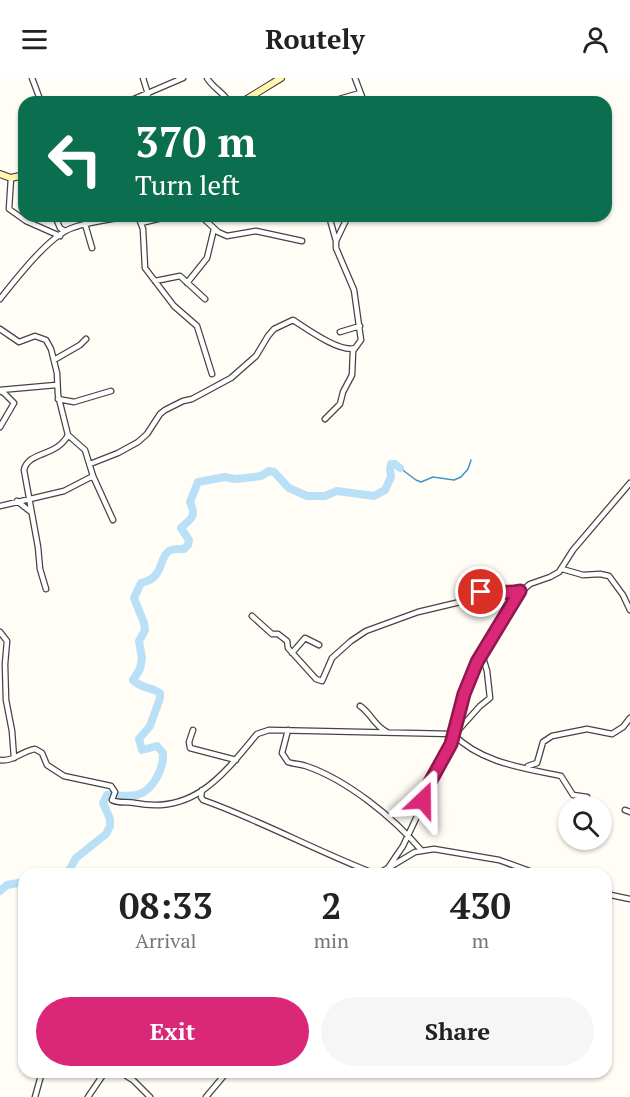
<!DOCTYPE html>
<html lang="en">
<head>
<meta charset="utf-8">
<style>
	:root { --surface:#fff; --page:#f6f6f6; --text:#222; --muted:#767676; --accent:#db2777 }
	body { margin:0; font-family:"PT Serif",serif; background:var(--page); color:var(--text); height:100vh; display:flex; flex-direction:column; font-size:22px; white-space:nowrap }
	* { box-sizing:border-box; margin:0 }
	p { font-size:20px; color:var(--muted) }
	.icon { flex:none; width:33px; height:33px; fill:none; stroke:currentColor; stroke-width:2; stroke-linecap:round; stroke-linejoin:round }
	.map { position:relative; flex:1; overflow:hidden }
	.panel { position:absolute; left:18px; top:790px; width:594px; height:210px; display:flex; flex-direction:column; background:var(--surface); border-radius:18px; box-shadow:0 2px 4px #0004 }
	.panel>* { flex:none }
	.hud { position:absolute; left:18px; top:18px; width:594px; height:126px; border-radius:18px; box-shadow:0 2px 4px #0004; background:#0b6e4f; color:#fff; overflow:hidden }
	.controls { position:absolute; left:558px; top:718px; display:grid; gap:12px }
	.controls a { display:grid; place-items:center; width:54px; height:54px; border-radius:50%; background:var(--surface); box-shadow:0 2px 4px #0004; font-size:30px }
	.pin { position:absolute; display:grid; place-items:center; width:51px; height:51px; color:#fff; margin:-26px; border:3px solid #fff; border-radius:50%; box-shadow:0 2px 6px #0007 }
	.me { position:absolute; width:66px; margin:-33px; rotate:23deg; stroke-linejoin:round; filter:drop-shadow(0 0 4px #0008) }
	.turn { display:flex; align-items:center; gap:21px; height:126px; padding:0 18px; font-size:27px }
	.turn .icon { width:78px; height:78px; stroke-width:2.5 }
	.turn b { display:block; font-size:42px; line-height:51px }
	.eta { display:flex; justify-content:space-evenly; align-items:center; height:102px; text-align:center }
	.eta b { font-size:36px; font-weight:600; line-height:42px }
	.cta { display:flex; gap:12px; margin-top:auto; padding:12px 18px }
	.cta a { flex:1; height:69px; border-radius:36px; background:var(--accent); color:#fff; font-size:24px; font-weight:600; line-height:69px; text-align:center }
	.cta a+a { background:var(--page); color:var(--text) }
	header { display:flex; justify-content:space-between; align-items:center; height:78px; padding:0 18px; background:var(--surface); font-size:27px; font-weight:600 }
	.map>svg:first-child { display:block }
</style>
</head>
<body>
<header><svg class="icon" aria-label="menu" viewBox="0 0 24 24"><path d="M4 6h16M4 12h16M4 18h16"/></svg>Routely<svg class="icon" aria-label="person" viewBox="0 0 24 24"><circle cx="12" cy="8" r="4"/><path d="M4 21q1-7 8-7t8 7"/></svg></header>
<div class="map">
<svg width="630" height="1019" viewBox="0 0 630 1019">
	<rect width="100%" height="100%" fill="#fffdf5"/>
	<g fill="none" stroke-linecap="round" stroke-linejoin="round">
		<!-- stream -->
		<path stroke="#3f96cf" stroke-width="1.5" d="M400,390L416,402L421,404L433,399L454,402L461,399L468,391L471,382"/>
		<!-- river -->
		<path stroke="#b9e0f7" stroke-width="8" d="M67,796L76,780L106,756L110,748V741L103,725L107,717C117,717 128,719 137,717C153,713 164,690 163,675L157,668L142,672L139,661L150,648L160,620V615C151,609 140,610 133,602L140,591L142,580L139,563L145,552L144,545L134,520L141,505C165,500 158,480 169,473C173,470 179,471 184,471L188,467L189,462L181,450C191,440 197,439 190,424L198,404L225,399L235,401L246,400L261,398L269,393L274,394L289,410L307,418H325L337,413L374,418L385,412L391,399L390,391L391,386H395L400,390
			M0,813L7,807L24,804"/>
		<!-- street casing -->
		<g stroke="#444" stroke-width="7">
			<path id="street" d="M32,0L41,24
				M143,0L148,16
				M207,0C213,10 223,14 229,24
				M355,0L364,24
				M127,24L183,0
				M329,24L360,15
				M11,100L9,131L26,143L60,158
				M55,138L60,150L65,153
				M138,138L143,151L145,190L174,228L197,248L212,296
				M201,138L218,154L227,158L256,153L302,163
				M329,138L336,163
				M141,145L170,138
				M85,146L92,170
				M155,203L180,198L205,221
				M187,205L207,180L214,151
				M0,221C16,201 49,158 72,150C91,143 112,141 132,138
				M0,251L19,264L35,258L46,262L51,271L57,295L58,317L68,357C57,379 28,373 24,392L38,469L40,491L46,511
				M340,254L360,248
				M54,282L80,267L86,261
				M0,312L56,307
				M0,313L4,315L14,325L0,349
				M58,321L74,324L111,313
				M325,341L340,326L343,314L352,297L353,273L361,262L354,212L336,170V163L348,138
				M68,357L85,372L93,398L113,442
				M90,386L118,375L138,364L147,356L160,336L165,332L183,323L192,321L231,300L256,278L268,258L274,251L293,242C307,251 340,275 355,270
				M17,423L31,434
				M0,428L64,413L93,398
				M562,491L583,497L600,496L609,498L623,517L630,532
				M252,538L272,556H278L287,563L288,570L316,601L322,603L332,580L351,563L366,553L418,534L460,524L482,514L501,516L520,513
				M0,554L7,563L5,586L6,622L12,653L14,680
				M292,575L305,560L319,567
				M360,628C371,635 374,648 387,654
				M193,652L189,664L190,670L236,682
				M288,652L282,675L288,684C293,686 300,686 306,688C347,702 393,739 421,772
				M454,657L480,628L490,620L487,593L482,576
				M0,682C13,684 22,673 35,671L42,675L47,687L64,698L111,708L115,714L112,722C120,726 127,723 135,725C194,737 224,696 257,656L269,652L453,656C481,685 524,690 561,698L573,717L587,719
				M528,688L537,685L543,664L552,658L587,651L612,656L623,649L630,640
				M202,712L201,719L203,722C262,743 318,774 376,796
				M625,732L630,734
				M390,789L415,774L434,771L499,782L538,796
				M377,796L388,790L403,768L420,732L429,706L449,671L464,616L477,584L516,518L530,506L550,499L559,494L573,472L630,405
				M606,816L630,821
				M120,994L133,1002L150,1019
				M35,1019L42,994
				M88,1019L105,994
				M206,1019L227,994"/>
		</g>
		<!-- secondary casing -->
		<g stroke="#333" stroke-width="8">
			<path id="secondary" d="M242,24L281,0
				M0,96L11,100L24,97"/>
		</g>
		<!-- street -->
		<use href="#street" stroke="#fff" stroke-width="4.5"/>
		<!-- secondary -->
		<use href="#secondary" stroke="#fff6b0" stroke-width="6"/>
	</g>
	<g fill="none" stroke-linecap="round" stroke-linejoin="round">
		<!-- route casing -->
		<g stroke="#8e194d" stroke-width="15">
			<path id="route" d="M423,722L429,706L451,666L464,616L477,584L520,513C506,517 493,511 481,514"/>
		</g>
		<!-- route -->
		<use href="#route" stroke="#db2777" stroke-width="10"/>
	</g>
</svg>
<div class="controls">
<a><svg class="icon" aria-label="search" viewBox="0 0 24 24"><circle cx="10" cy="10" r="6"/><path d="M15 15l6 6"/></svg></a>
</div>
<div class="pin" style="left:481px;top:514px;background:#d93025"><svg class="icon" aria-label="arrive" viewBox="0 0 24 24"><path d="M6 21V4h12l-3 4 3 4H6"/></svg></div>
<svg class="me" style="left:423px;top:722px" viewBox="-20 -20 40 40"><path d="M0-17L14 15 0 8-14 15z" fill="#db2777" stroke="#fff" stroke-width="4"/></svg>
<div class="hud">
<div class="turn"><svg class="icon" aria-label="left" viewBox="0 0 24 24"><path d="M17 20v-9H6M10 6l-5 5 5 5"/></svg><div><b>370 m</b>Turn left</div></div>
</div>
<section class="panel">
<div class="eta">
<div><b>08:33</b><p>Arrival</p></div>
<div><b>2</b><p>min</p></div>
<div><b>430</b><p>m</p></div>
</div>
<div class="cta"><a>Exit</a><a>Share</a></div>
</section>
</div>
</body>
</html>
